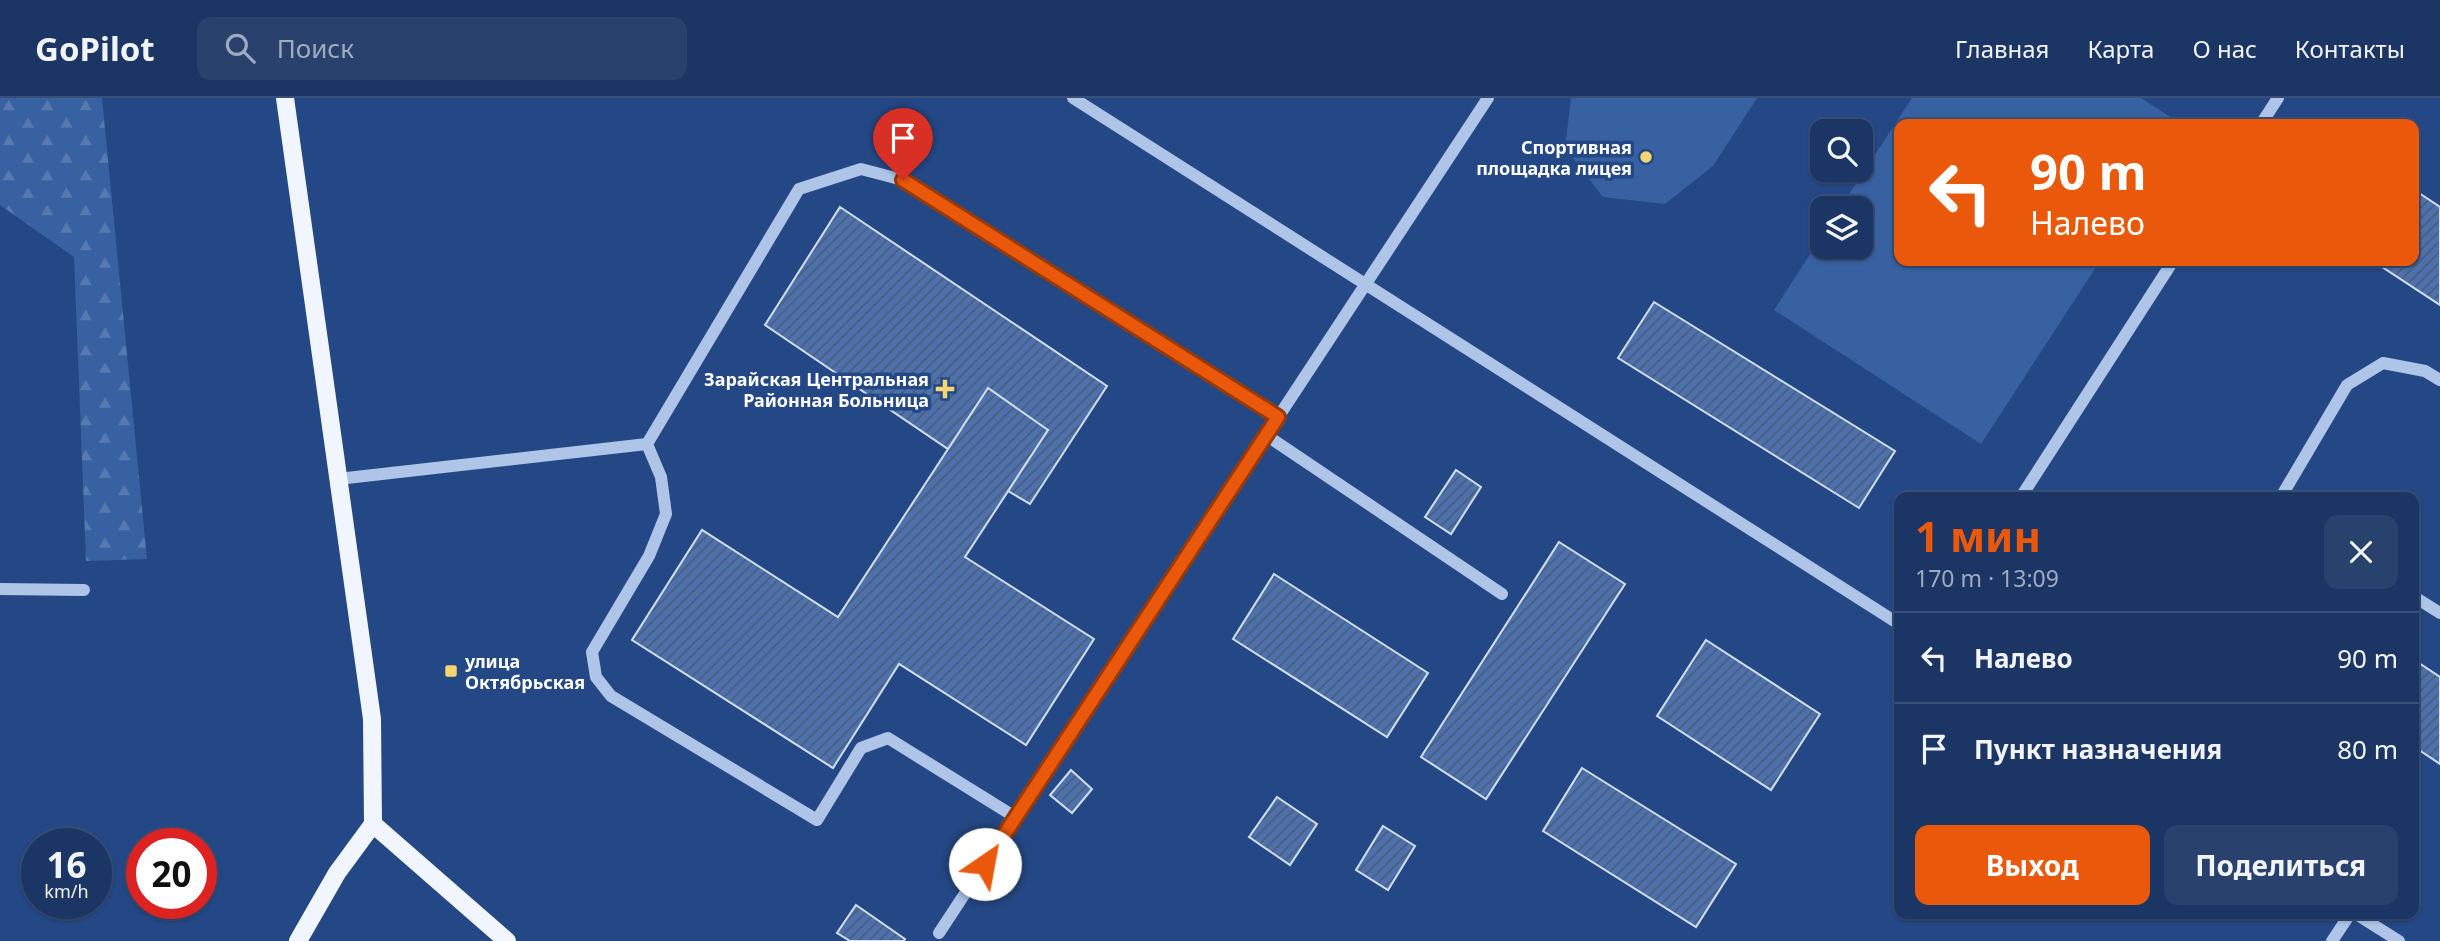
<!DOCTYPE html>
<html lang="ru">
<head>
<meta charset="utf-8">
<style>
	:root { --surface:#1b3664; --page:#28416d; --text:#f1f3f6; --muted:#a0abbf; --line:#395078; --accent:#ea580c }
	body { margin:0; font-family:"Noto Sans",sans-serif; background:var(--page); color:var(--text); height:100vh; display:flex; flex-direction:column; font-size:26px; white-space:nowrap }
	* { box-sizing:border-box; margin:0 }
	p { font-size:23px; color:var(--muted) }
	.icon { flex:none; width:38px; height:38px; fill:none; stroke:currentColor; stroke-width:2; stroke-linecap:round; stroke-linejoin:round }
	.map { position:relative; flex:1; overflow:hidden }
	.drawer { position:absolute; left:1894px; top:394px; width:525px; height:427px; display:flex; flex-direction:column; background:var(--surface); border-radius:14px; box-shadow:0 2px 5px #0004,0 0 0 2px var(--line) }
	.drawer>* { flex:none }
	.banner { position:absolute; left:1894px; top:21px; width:525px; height:147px; border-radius:14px; box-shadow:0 2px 5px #0004,0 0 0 2px var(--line); background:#ea580c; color:#fff; overflow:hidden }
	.buttons { position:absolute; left:1810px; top:21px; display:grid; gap:14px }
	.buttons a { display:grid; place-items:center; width:63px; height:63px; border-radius:14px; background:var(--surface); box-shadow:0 2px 5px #0004,0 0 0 2px var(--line); font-size:35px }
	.speed { position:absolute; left:21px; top:730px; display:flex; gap:14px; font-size:35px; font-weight:700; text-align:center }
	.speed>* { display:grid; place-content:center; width:91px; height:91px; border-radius:50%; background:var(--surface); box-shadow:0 2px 5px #0004,0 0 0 2px var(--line); line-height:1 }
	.speed small { font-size:18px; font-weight:400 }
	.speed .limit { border:10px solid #d22; background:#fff; color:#111 }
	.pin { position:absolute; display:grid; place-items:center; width:60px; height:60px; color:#fff; margin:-72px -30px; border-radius:50% 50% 50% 0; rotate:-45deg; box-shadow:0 0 7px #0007 }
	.pin .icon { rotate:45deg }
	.me { position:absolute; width:77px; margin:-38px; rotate:33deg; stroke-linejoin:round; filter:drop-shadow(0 0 5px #0008) }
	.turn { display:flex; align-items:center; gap:24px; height:147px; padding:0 21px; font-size:32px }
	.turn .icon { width:91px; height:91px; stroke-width:2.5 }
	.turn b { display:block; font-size:49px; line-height:60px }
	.round { display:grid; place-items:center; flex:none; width:74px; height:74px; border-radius:14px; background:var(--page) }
	.summary { display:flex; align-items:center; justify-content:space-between; height:119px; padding:0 21px }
	h1 { font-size:42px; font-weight:700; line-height:52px; color:var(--accent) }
	.cta { display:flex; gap:14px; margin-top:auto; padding:14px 21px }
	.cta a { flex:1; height:80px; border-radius:14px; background:var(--accent); color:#fff; font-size:28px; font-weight:700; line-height:80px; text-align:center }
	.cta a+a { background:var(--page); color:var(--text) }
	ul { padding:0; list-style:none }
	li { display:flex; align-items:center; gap:21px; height:91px; padding:0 21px; border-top:2px solid var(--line) }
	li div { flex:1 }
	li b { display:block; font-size:26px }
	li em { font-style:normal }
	header { display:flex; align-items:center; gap:42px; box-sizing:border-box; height:98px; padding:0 35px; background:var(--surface); border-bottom:2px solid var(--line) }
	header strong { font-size:33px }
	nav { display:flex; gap:38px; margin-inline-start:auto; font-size:24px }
	.search { width:490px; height:63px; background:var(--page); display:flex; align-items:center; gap:18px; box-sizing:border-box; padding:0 24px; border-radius:14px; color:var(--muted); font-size:26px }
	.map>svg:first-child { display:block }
</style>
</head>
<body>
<header>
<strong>GoPilot</strong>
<div class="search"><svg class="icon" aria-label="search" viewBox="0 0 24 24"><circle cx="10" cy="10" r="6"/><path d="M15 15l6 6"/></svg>Поиск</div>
<nav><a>Главная</a><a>Карта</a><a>О нас</a><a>Контакты</a></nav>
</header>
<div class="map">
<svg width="2440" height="843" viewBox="0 0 2440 843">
	<defs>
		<pattern id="forest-firs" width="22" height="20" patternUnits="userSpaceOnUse" patternTransform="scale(1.75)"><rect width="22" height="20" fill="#3861a2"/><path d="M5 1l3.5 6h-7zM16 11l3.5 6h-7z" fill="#5679b0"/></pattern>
		<pattern id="building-hatch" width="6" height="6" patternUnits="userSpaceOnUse" patternTransform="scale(1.75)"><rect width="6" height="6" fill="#4c71ad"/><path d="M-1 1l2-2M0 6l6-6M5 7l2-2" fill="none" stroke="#4c5d78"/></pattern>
	</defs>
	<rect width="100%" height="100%" fill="#244885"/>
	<!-- forest -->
	<path fill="url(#forest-firs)" d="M0,0H102L147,461L86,463L74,159L0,107Z"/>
	<!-- garden -->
	<path fill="#3861a2" d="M1571,0H1757L1713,68L1665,106L1603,99L1565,50Z
		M1912,0H2141L2181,26H1899V163H2100L1981,346L1774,212L1822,138V149H1860V110H1840Z"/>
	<!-- building -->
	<path fill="url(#building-hatch)" stroke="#d2e0f6" stroke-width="2" d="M2413,91L2440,109V207L2373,163H2413Z
		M840,109L1107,288L1030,406L1008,393L1048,332L988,290L948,351L765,227Z
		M1654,204L1895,353L1859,410L1618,260Z
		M988,290L1048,332L965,459L1094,541L1026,647L899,566L833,670L632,542L702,432L838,519Z
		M1456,372L1481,389L1451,436L1425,419Z
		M1559,444L1625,486L1486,701L1421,659Z
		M1274,476L1428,575L1387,639L1233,541Z
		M1706,542L1820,616L1771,692L1657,618Z
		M2413,561L2440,579V666L2413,648Z
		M1582,670L1736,766L1696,829L1543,733Z
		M1071,672L1092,691L1072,715L1050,697Z
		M1277,699L1317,726L1290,767L1249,739Z
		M1383,728L1415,748L1388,792L1356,772Z
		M856,807L905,841L904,843H850L837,835Z"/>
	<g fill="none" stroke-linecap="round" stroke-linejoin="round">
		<!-- minor -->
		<path stroke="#aec5e8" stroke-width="12" d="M1073,0L1899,526
			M2261,26L2278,0
			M1266,337L1502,496
			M647,346L661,379L666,416L649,458L592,554L596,579L611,598L817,722L861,650L888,640L1015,719
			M338,381L647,346L799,91L861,71L903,82L1278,319
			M2021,399L2173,163
			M2281,399L2347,287L2383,265L2425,273L2440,282
			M0,491L84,492
			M2413,498L2440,515
			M2356,816L2399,843
			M939,835L1488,0
			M2332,843L2350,816"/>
		<!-- major -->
		<path stroke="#f0f5fe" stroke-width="18" d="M285,0L372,621L373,726
			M373,726L507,843
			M298,843L337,775L373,726"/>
	</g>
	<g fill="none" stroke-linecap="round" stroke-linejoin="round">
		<!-- route casing -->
		<g stroke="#983908" stroke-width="18">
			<path id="route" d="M903,82L1278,319L985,766"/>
		</g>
		<!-- route -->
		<use href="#route" stroke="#ea580c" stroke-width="12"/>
	</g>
	<!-- markers -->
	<g fill="#f3d571" stroke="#244885" stroke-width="2.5">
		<circle cx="1646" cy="59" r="7"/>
		<path d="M941.5 280.5h7v7h7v7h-7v7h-7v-7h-7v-7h7z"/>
		<rect x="444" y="566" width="14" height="14" rx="3.5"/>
	</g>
	<g text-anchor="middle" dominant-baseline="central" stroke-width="7" stroke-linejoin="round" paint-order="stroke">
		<!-- poi labels -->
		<g font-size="18" font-weight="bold" fill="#fff" stroke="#244885" text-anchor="end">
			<text x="1632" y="49">Спортивная<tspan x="1632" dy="21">площадка лицея</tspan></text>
			<text x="929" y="281">Зарайская Центральная<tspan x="929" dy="21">Районная Больница</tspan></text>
			<text x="465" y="563" text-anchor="start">улица<tspan x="465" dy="21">Октябрьская</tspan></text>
		</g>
	</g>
</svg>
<div class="buttons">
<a><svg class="icon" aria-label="search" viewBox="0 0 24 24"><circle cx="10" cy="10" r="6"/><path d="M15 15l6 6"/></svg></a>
<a><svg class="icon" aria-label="layers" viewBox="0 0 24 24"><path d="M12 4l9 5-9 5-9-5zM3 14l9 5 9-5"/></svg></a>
</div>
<div class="speed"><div>16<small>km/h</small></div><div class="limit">20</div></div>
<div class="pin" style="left:903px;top:82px;background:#d93025"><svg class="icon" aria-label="arrive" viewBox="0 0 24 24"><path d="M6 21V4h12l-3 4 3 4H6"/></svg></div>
<svg class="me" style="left:985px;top:766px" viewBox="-20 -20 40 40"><circle r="19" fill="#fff"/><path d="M0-13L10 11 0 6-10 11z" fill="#ea580c"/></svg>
<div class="banner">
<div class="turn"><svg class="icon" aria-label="left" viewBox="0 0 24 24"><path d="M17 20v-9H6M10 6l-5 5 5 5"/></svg><div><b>90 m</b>Налево</div></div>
</div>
<section class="drawer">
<div class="summary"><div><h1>1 мин</h1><p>170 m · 13:09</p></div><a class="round"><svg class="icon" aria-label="close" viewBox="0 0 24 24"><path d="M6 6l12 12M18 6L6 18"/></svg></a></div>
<ul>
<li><svg class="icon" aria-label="left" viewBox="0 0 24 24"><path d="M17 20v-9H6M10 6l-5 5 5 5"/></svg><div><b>Налево</b></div><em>90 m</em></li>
<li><svg class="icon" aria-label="arrive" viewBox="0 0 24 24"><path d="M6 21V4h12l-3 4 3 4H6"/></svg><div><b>Пункт назначения</b></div><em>80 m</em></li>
</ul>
<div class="cta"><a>Выход</a><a>Поделиться</a></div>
</section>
</div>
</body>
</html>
